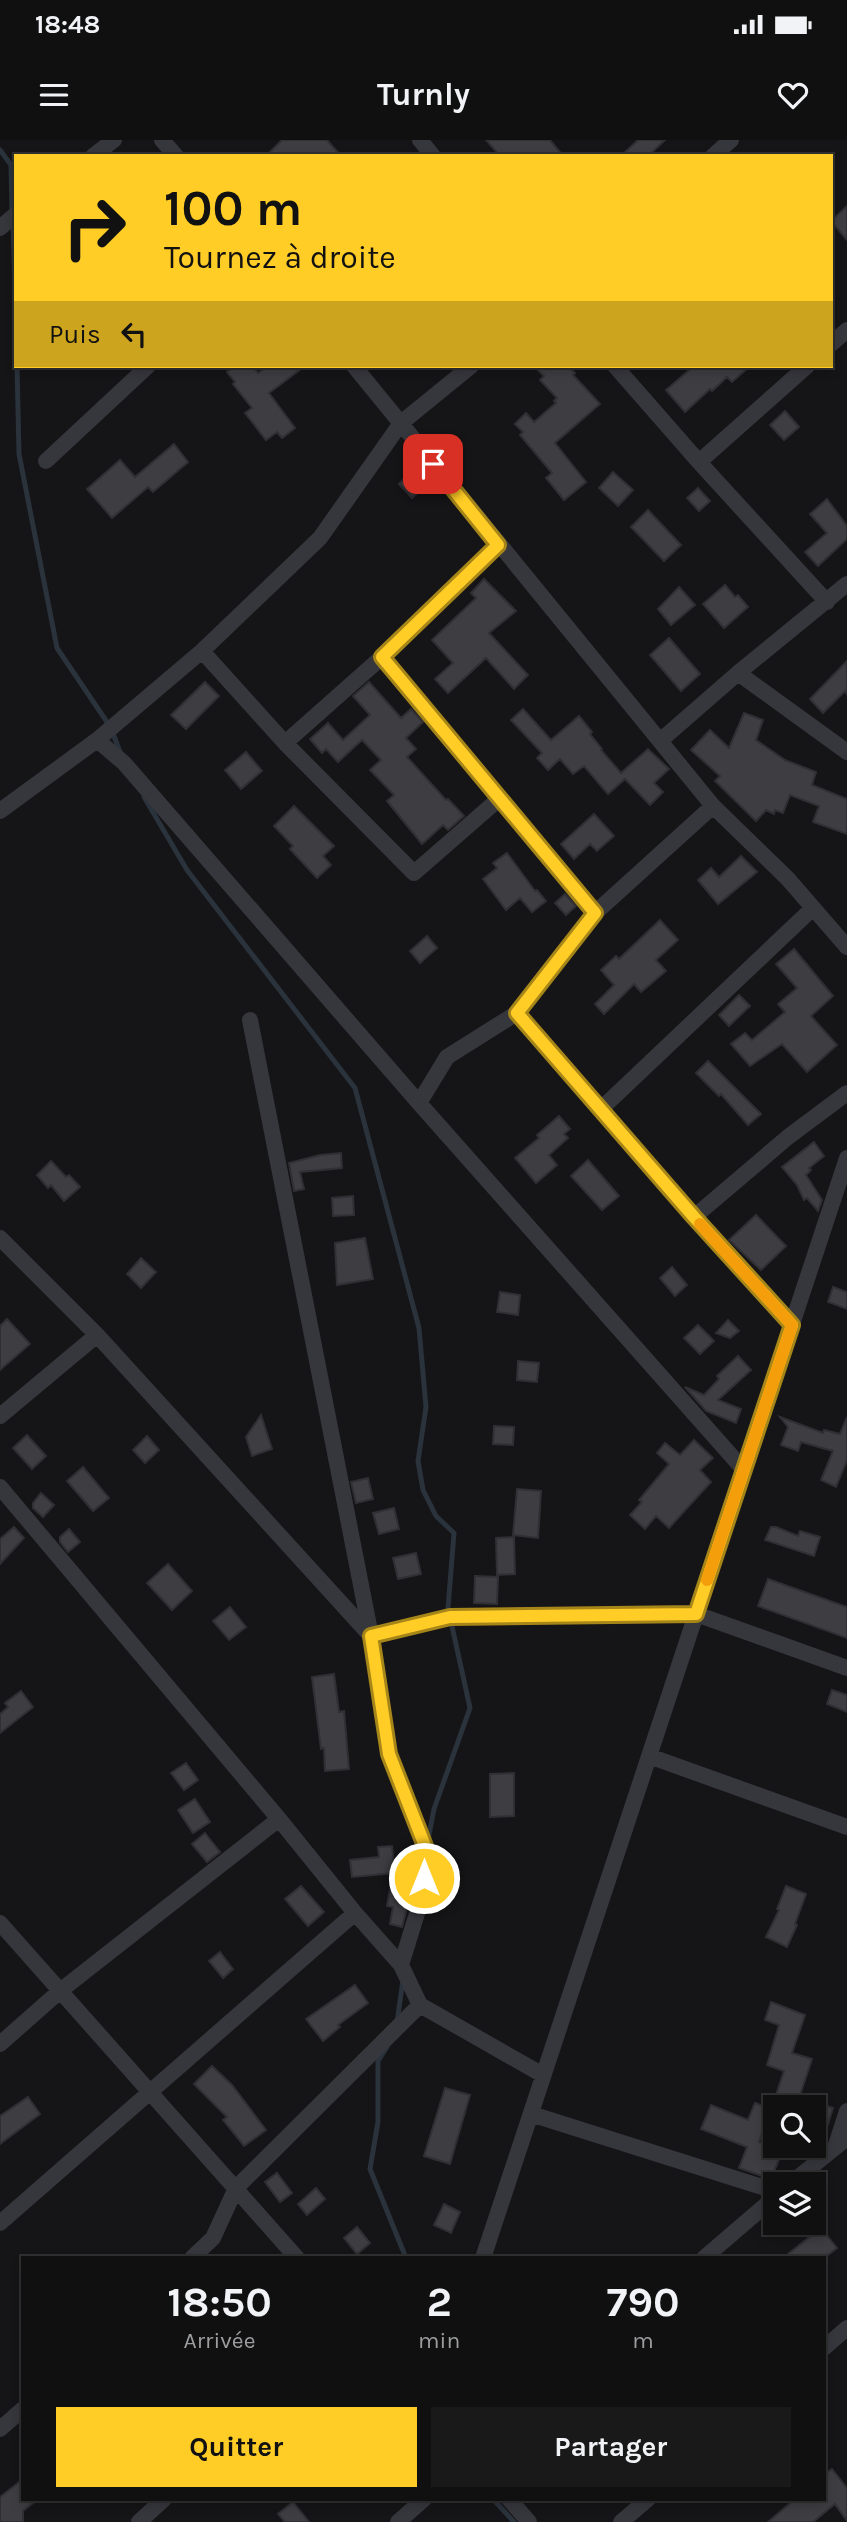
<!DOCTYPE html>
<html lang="fr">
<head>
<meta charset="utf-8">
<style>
	:root { --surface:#101011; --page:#19191a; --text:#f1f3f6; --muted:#9c9d9f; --line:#303031; --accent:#ffcd26 }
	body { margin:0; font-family:Karla,sans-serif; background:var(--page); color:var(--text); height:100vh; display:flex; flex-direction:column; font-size:26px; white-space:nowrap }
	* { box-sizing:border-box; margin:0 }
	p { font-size:23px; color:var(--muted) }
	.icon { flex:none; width:38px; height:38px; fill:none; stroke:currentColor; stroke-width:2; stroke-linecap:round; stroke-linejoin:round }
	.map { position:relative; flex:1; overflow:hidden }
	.sheet { position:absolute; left:21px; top:2116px; width:805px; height:245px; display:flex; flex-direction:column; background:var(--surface); border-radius:0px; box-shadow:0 4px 10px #0003,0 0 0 2px var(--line) }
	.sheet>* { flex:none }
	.banner { position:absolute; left:14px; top:14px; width:819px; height:214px; border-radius:0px; box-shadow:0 4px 10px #0003,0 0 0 2px var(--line); background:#ffcd26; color:#111; overflow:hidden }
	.controls { position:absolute; left:763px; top:1955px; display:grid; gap:14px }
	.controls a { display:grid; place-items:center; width:63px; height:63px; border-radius:0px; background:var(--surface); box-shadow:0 4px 10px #0003,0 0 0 2px var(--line); font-size:35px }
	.pin { position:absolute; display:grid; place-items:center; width:60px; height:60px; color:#fff; margin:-30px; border-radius:14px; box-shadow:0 4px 10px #0006 }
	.me { position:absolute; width:77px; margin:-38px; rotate:0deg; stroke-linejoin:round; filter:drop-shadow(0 0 5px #0008) }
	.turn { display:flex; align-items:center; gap:24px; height:147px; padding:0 35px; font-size:32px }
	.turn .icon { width:91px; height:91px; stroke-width:2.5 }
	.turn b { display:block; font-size:49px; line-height:60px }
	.then { display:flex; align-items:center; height:66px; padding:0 35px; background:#0003; gap:14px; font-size:26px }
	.eta { display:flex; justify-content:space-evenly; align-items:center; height:119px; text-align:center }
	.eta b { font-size:42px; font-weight:700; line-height:49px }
	.primary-button { display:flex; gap:14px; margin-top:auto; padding:14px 35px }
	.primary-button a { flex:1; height:80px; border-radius:0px; background:var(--accent); color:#111; font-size:28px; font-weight:700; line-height:80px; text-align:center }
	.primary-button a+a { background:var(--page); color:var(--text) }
	.status { display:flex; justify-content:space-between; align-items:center; height:49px; padding:0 35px; background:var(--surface); direction:ltr }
	.status svg { height:19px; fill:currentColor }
	header { display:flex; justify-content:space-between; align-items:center; height:91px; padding:0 35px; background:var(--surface); font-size:32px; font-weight:700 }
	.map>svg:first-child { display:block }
</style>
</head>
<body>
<div class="status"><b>18:48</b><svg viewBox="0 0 49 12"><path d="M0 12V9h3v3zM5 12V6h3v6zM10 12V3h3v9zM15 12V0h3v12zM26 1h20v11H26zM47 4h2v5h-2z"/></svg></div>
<header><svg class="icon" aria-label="menu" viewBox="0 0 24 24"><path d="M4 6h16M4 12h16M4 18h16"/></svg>Turnly<svg class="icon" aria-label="heart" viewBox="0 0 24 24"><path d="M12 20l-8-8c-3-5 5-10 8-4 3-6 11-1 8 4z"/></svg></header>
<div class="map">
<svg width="847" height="2382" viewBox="0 0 847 2382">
	<rect width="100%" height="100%" fill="#151517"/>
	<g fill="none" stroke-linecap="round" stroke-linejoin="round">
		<!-- stream -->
		<path stroke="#2a323c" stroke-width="5" d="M0,10L11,25L12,72
			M13,82L16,187
			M17,226L19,314L57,508L111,588L120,612
			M144,657L187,730L355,948L419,1188L426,1267L418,1321L423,1350L436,1376L454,1393L448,1468L470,1568L434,1669L428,1700
			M397,1882L403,1840
			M387,1907L378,1921V1982L370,2029L406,2118
			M493,2359L514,2382"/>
	</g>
	<!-- building -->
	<path fill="#3d3d42" stroke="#302f34" stroke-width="2" d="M282,0H327L341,16H266Z
		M486,0H550L563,16H500Z
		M638,0H665L648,16H621Z
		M847,66V100L831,81Z
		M235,226H252L258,233L268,226H305L269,253L295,288L282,298L277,292L266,300L245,273L252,268L233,244L235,242L227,232Z
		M534,226H568L575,233L573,235L600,264L555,303L586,342L564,360L546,338L552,333L520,295L523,292L515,284L526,273L534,282L556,263L554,261L557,258L540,240L544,236Z
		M694,226H750L732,242L727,237L712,251L710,249L685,272L666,250Z
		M785,271L799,287L784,300L770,285Z
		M174,304L188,322L153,352L148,347L112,378L87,349L120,320L135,337Z
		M613,332L633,350L618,366L599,348Z
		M408,335L422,349L412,358L399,344Z
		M698,348L710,361L699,371L687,358Z
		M827,359L847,386V399L818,426L805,412L827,393L810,374Z
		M648,370L681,405L664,421L631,387Z
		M484,439L516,471L489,493L528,535L514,549L486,518L448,553L435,539L453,523L432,500L476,458L471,453Z
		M725,445L735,457L738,455L748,467L724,488L703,464Z
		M679,447L695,465L671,485L658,469Z
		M669,498L700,534L681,551L650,515Z
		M847,521V554L845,551L823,573L810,559Z
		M205,542L219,556L186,589L171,575Z
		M369,542L401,578L411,569L423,582L406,598L416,609L407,617L446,660L448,659L464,676L448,690L443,685L422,704L387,661L394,655L370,630L381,620L362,600L338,622L326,609L322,613L310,599L328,583L343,600L370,575L353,556Z
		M523,569L551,600L579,576L592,592L590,594L602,609L601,610L621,633L648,609L669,629L654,643L663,652L650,665L625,639L608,654L584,626L573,634L560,619L548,630L537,618L542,613L511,580Z
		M744,573L763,580L756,600L785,620L816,632L812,645L847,659V694L813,682L819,666L790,655L783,673L775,670L774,674L766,670L756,681L715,641L720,636L691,610L710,590L729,608Z
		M246,612L262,631L241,649L225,630Z
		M294,666L334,706L323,716L331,725L317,738L290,709L293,706L274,686Z
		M594,674L614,696L597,711L590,704L574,719L561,704Z
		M507,713L535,751L537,750L546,761L532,772L520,758L506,770L483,739L497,728L493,723Z
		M741,716L757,732L718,764L698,740L711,728L719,737Z
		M565,754L576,766L566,775L555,763Z
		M660,780L678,800L656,820L666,831L641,852L634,844L604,874L595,864L614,845L601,830L616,816L619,819Z
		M427,796L437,808L420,823L410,811Z
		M794,809L833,856L811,876L837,905L807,932L782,904L750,926L731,904L745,893L752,900L785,872L778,864L797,848L776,824Z
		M739,855L750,866L729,886L719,875Z
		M708,921L761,974L748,985L721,954L719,956L696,933Z
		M559,976L570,989L564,994L568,998L549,1015L557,1025L536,1043L515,1018L539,998L537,995Z
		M814,1002L824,1016L809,1028L811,1030L806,1035L822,1060L818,1071L807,1058L804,1060L797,1045L782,1027Z
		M341,1013L342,1028L300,1032L304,1049L294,1051L289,1023L320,1015Z
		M588,1020L619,1056L602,1070L571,1036Z
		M51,1021L66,1037L69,1035L80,1047L64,1061L51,1045L48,1048L37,1035Z
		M353,1056L354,1075L333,1076L332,1058Z
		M756,1075L786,1106L761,1130L729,1100Z
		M365,1098L373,1139L337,1145L335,1103Z
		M141,1118L156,1132L141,1148L127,1134Z
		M672,1127L687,1145L675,1156L660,1138Z
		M833,1147L847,1152V1169L828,1162Z
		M500,1152L520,1155L518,1175L497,1172Z
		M7,1179L30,1204L0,1230V1186Z
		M728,1180L739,1191L730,1198L716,1193Z
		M698,1185L714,1201L700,1214L684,1198Z
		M738,1216L751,1230L718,1260L741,1269L736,1283L706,1271L685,1247L704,1255L719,1239L717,1236Z
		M518,1221L539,1223L537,1242L517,1240Z
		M261,1275L272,1309L252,1316L246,1297Z
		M780,1277L823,1293L824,1290L840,1294L847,1277V1320L836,1347L821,1340L833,1311L801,1302L798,1311L781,1305L788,1287Z
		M494,1286L514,1287L513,1305L493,1304Z
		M27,1295L46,1316L32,1329L13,1308Z
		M147,1296L159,1310L145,1323L133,1310Z
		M694,1300L713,1318L700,1330L711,1342L669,1388L656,1376L645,1389L630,1375L642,1362L639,1360L669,1324L657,1313L665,1303L680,1315Z
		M83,1327L109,1358L93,1371L67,1341Z
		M368,1338L373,1359L356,1363L351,1342Z
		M517,1349L541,1351L538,1398L513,1395Z
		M41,1353L54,1365L43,1377L33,1368V1363Z
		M394,1368L399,1389L379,1394L373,1373Z
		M14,1387L24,1398L0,1424V1399Z
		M771,1387H776L798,1396L800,1391L820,1397L814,1416L765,1400Z
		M69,1389L80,1402L68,1412L60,1402V1397Z
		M514,1397L515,1434L497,1435L496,1398Z
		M416,1413L421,1434L398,1439L393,1418Z
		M168,1424L192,1451L172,1470L147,1443Z
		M475,1436L498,1437L497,1464L474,1463Z
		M768,1439L847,1467V1498L758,1466Z
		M230,1467L246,1487L229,1500L213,1481Z
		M334,1534L339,1572L344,1571L349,1629L325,1631L324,1608L321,1609L312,1537Z
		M832,1550L847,1555V1572L827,1564Z
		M21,1551L33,1567L0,1593V1574L8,1567L5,1563Z
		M186,1623L198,1640L184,1650L171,1633Z
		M514,1633V1676L490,1677V1634Z
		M195,1659L210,1682L193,1693L178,1670Z
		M205,1693L220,1712L207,1722L192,1704Z
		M392,1706L395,1733L352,1737L350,1720L379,1717L378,1707Z
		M301,1746L324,1772L308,1786L285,1759Z
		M786,1746L806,1754L795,1784L797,1785L787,1807L766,1797L779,1770L777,1769Z
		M390,1749L411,1753L402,1787L390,1784L393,1767L387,1766Z
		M220,1812L233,1829L223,1838L209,1821Z
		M355,1845L368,1863L338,1885L340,1887L323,1901L306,1879Z
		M771,1862L805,1875L792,1913L812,1919L796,1967H772L784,1931L767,1925L779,1885L765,1880Z
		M212,1926L232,1945L266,1990L244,2006L223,1980L227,1977L194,1944Z
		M445,1948L470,1955L450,2024L424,2016Z
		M28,1957L40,1974L0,2004V1976Z
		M814,1962L833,1968L827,1987L814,1983Z
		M755,1963L771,1969L759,2002L782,2012L771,2039L739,2028L747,2007L701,1989L711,1965L748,1980Z
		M277,2033L292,2053L280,2062L265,2042Z
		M316,2048L325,2059L307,2075L298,2064Z
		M444,2064L460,2072L451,2093L434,2085Z
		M357,2087L370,2103L357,2114L344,2098Z
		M821,2088L837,2108L824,2118H783Z
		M832,2329L847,2348V2381L835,2364L813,2382H768L795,2359H824V2335Z
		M23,2339V2359H38L23,2371V2382H0V2357Z
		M293,2362L309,2382H285L278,2374Z"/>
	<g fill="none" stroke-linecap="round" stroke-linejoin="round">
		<!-- street -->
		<path stroke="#36363d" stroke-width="16" d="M162,0L176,16
			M420,0L433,16
			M93,16L114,0
			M713,16L731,0
			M0,88L16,74
			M831,204L847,190
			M354,226L713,666L788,739L847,807
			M615,226L699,322L827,462
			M46,321L148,226
			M699,322L807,226
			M202,511L285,603L414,733L500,658
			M382,517L595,773
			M738,533L847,612
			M97,600L124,623L419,963L744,1330
			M660,601L738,533L847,444
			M285,603L382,517L498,405
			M0,671L97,600L202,511L320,398L401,283L471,226
			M517,873L694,1077L792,1185
			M250,880L371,1496L389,1614L425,1706L423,1754L401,1825
			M419,963L447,917L517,873L595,773L713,666
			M601,969L813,768
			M694,1077L788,997L847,953
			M0,1098L97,1195L371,1496L450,1477L696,1474L847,1528
			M0,1276L97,1195
			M0,1347L279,1679L355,1773L401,1825L420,1865L543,1935
			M649,1616L847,1687
			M0,1783L297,2118
			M0,1904L60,1851L279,1679
			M531,1974L775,2051
			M836,2005L847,1971
			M790,2044L847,1998
			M0,2083L355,1773
			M192,2118L213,2098L236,2048L420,1865
			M483,2118L847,1018
			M704,2118L775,2057
			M824,2208L847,2188
			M0,2289L23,2269
			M509,2359L529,2382
			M139,2382L164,2359
			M398,2382L424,2359
			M621,2382L648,2359"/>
	</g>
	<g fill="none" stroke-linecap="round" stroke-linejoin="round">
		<!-- route casing -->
		<g stroke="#a68519" stroke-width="18">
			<path id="route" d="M424,1738L425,1706L389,1614L371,1496L450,1477L696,1474L792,1185L694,1077L517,873L595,773L382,517L498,405L433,324"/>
		</g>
		<!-- route -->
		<use href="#route" stroke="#ffcd26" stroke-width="12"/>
		<!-- slow -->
		<path stroke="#f59e0b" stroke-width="12" d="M700,1084L792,1185L707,1440"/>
	</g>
</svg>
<div class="controls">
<a><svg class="icon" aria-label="search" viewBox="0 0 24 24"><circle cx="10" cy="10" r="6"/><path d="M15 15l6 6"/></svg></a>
<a><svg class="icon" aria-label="layers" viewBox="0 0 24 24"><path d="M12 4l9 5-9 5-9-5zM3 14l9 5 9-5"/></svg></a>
</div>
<div class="pin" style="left:433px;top:324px;background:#d93025"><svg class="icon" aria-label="arrive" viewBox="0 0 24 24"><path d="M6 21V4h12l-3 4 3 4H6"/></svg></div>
<svg class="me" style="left:424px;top:1738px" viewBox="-20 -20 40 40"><circle r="17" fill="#ffcd26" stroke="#fff" stroke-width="3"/><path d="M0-11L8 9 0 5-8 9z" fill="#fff"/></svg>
<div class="banner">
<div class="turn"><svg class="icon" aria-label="right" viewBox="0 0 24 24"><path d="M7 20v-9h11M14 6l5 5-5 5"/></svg><div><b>100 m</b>Tournez à droite</div></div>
<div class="then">Puis<svg class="icon" aria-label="left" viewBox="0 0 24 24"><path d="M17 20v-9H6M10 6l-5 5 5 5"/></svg></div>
</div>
<section class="sheet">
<div class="eta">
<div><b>18:50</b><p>Arrivée</p></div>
<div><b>2</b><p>min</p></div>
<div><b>790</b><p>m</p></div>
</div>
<div class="primary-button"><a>Quitter</a><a>Partager</a></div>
</section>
</div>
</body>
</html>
